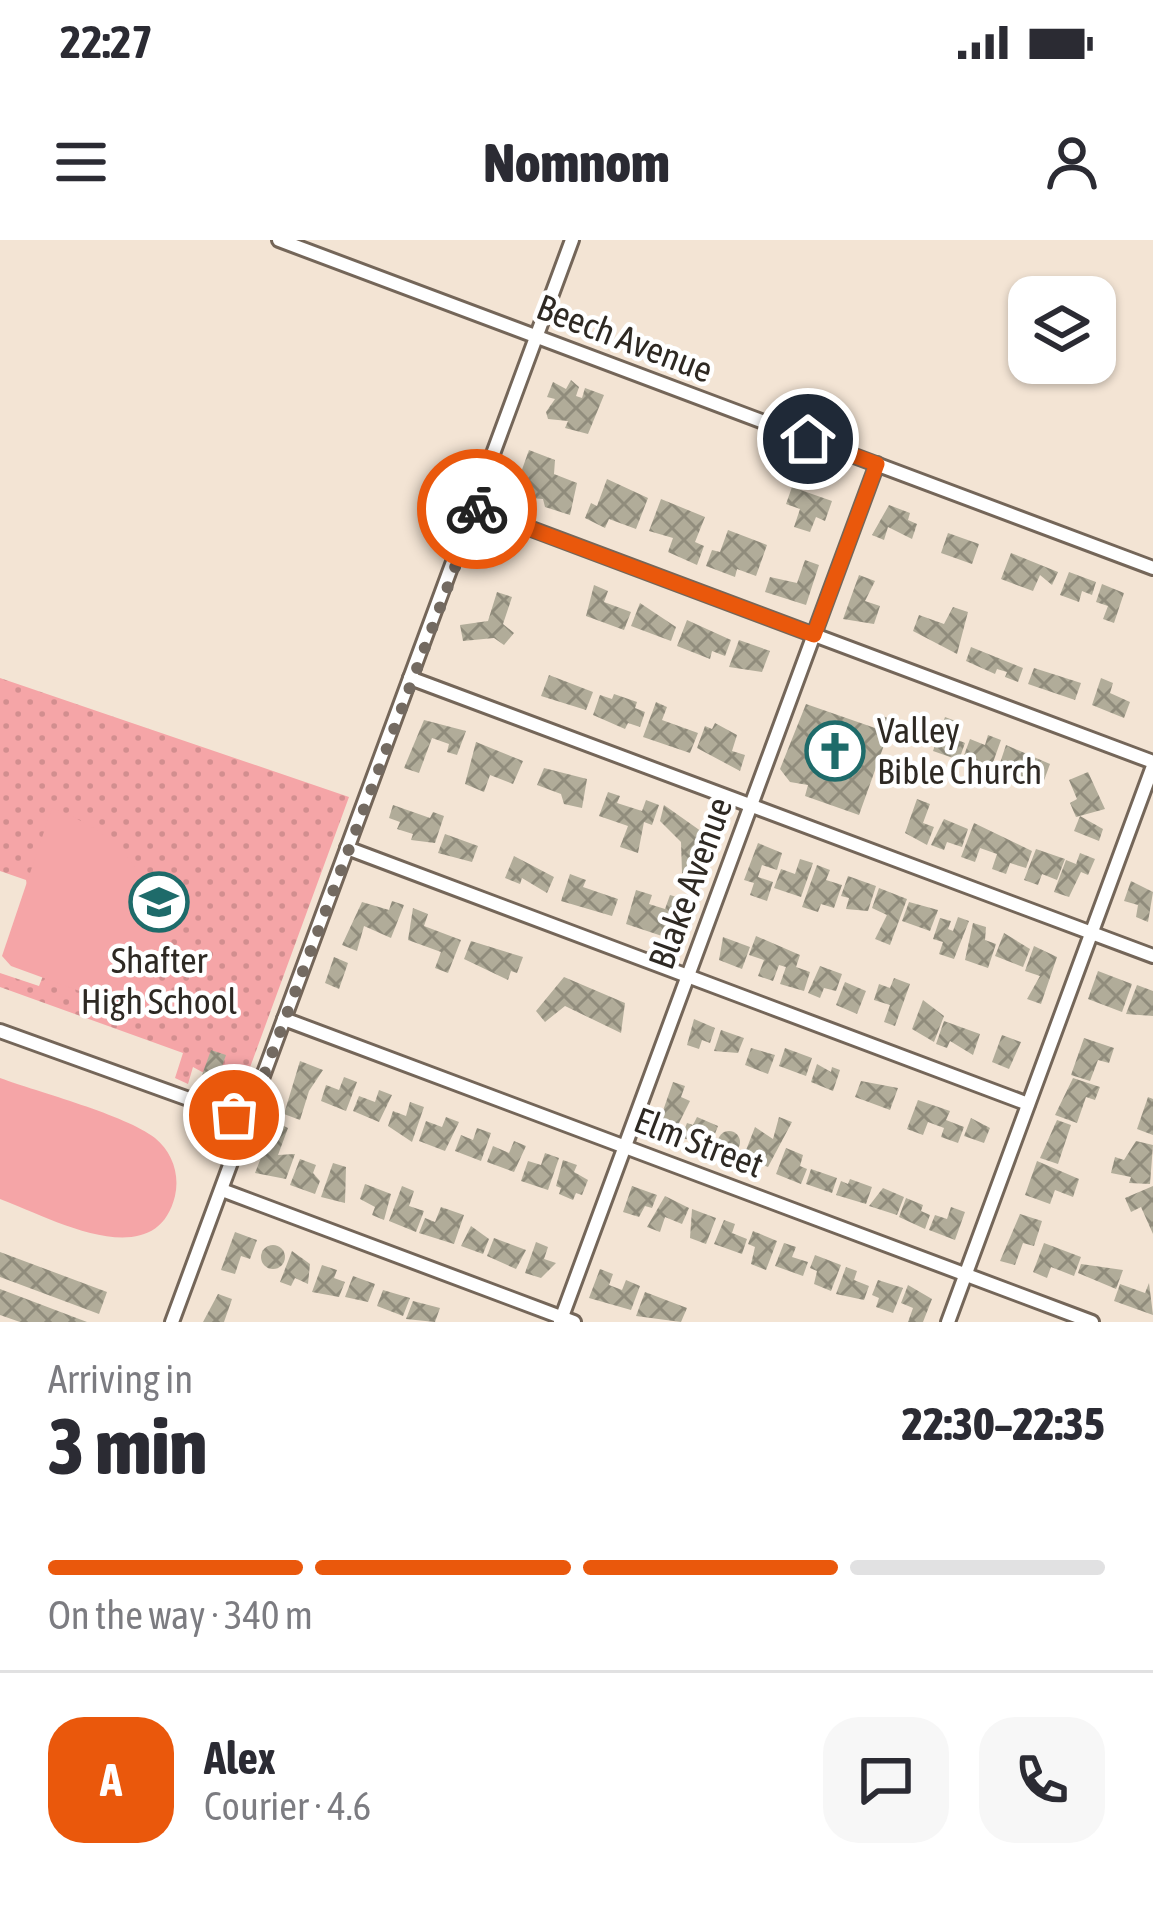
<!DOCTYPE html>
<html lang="en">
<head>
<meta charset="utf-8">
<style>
	body { margin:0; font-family:"Asap Condensed",sans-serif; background:#f7f7f7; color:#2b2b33; height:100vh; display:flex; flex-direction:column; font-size:45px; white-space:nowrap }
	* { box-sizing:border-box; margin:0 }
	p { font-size:39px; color:#7c7c81 }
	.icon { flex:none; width:66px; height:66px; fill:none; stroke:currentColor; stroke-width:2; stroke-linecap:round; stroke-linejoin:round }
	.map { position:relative; height:1082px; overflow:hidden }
	.sheet { display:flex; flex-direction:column; background:#fff; flex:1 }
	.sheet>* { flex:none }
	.controls { position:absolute; left:1008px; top:36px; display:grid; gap:24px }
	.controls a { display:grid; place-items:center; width:108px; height:108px; border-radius:24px; background:#fff; box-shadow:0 3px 9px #0004; font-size:60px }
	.pin { position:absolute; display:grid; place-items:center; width:102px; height:102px; color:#fff; margin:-51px; border:6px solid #fff; border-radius:50%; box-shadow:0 3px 12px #0007 }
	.courier { position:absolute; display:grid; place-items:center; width:120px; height:120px; margin:-60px; border:9px solid #ea580c; border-radius:50%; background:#fff; color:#222; box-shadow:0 3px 15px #0007 }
	.overview em { font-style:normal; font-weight:800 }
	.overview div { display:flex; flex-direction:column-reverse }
	.overview { display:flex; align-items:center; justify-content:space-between; height:204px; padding:0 48px }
	h1 { font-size:78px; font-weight:800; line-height:90px }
	.bar { display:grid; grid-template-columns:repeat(4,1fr); gap:18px 12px; align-content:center; height:144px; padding:0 48px }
	.bar i { height:15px; border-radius:9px; background:#e1e1e2 }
	.bar .on { background:#ea580c }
	.bar p { grid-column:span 4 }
	.line { display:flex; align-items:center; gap:30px; padding:0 48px; border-top:3px solid #e1e1e2 }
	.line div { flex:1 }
	.round { display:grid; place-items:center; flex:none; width:126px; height:126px; border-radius:36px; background:#f7f7f7 }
	.status { display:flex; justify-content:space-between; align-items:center; height:84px; padding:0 60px; background:#fff; direction:ltr }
	.status svg { height:33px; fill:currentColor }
	header { display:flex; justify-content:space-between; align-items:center; height:156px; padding:0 48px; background:#fff; font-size:54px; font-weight:800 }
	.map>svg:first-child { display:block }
</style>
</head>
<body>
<div class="status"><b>22:27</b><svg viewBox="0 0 49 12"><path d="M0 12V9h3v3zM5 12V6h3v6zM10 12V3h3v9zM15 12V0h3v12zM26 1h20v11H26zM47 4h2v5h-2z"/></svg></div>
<header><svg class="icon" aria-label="menu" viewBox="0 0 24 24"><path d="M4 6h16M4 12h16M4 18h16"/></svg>Nomnom<svg class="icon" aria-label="person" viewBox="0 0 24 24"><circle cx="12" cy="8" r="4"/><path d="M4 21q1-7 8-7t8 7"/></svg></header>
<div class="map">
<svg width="1153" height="1082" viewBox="0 0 1153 1082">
	<defs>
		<pattern id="grass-dots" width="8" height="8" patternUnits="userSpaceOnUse" patternTransform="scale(3)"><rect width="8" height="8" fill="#f5a5a7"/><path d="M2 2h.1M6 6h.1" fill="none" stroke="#d28e8f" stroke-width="1.8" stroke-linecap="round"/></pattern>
		<pattern id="building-cross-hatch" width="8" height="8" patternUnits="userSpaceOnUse" patternTransform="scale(3)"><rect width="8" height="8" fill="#b1ac99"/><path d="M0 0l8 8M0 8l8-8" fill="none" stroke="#908c7c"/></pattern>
	</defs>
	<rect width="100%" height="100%" fill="#f3e4d4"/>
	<polygon fill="url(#grass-dots)" points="0,438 349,557 241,852 215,843 225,817 204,833 193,827 188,844 175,838 183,813 0,747 0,733 39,746 43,736 26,640 0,631"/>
	<g fill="#f5a5a7">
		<path d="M 52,568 C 148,603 180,682 148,776 L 11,726 L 2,716 Z"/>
		<path d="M 0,838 C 38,852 126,875 155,898 C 172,912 180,934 175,956 C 155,1038 47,976 0,959 Z"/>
	</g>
	<g fill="url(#building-cross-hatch)">
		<polygon points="571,140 579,147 576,156 582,158 585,148 604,155 588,194 565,188 568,181 548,179 546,172 555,159 547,157 553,142 566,149"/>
		<polygon points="529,210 555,220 554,234 577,243 570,275 545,267 543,259 517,257 511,242 519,238"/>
		<polygon points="607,239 648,258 636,289 609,279 605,288 585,278 591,263 597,266"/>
		<polygon points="792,247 832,261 825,281 816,277 810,292 794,287 800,269 786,264"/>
		<polygon points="661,259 705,277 695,302 704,306 697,325 668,312 673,298 649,291"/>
		<polygon points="889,265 910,273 908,280 917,284 912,299 888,287 884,300 872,295"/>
		<polygon points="728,290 767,305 756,336 737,329 735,337 706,326 712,310 720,312"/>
		<polygon points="948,293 979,304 972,324 941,313"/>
		<polygon points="1011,313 1058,332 1052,345 1040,335 1033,351 1001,339"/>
		<polygon points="805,320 819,325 806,365 765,352 770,337 797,343"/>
		<polygon points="1069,332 1096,342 1092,355 1082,351 1079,362 1060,355"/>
		<polygon points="859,335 875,341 865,361 880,366 874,384 843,379"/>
		<polygon points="1102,344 1124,353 1114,383 1103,379 1108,366 1096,362"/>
		<polygon points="594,345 608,351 604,362 631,372 624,390 586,376"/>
		<polygon points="497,352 512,357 503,384 514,393 504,405 494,398 463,401 460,385 488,381"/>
		<polygon points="640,363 676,387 671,401 631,386"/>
		<polygon points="953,367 968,372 957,414 913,391 919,375 944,384"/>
		<polygon points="687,380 731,400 725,416 712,411 710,419 677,406"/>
		<polygon points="739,400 770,411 762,432 729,427"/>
		<polygon points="971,407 1023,428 1018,442 1005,437 1007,432 997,429 995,434 966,421"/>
		<polygon points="1034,428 1081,443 1075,460 1028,444"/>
		<polygon points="549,435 593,452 586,470 541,456"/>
		<polygon points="1101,438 1113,443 1110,453 1130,462 1124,478 1092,465"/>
		<polygon points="614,454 637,462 635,468 645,472 640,487 628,483 625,489 593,475 600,455 612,459"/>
		<polygon points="656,462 667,467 662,480 698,493 690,513 643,497"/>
		<polygon points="806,464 875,488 880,475 893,480 859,575 805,556 808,545 790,542 780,529"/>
		<polygon points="945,477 958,482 953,498 965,503 959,520 933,511"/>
		<polygon points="424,480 466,491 457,515 447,512 449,504 432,498 419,533 404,528"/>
		<polygon points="715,483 737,495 732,511 745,515 740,531 697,508 705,486 712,489"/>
		<polygon points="988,495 1001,500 991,528 963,518 970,499 985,505"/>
		<polygon points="476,502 523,521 513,544 490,535 484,552 465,544"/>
		<polygon points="1006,505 1050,524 1043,543 998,529"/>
		<polygon points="544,528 587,539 582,568 564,564 561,554 537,545"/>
		<polygon points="1088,532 1105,569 1076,577 1070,563 1077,559 1069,540"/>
		<polygon points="608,552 620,556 617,563 642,571 646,560 659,565 652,585 644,582 638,613 620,607 628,586 599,576"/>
		<polygon points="917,559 930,564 923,583 934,587 927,605 905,593"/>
		<polygon points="393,565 430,578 433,572 444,576 435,603 411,600 413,594 397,589 400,582 389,578"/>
		<polygon points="664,565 705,594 702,632 682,633 681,602 660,581"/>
		<polygon points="1080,576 1103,589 1099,601 1074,591"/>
		<polygon points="944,579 968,589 962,607 947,602 944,610 931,605"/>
		<polygon points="974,583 1032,611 1026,628 1010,623 1006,634 992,629 997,614 980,608 975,622 961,617"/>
		<polygon points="445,594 478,606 472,622 438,613"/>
		<polygon points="758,603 782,613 777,630 762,625 758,637 773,642 767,661 750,655 754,643 744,640"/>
		<polygon points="1036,609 1065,619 1057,640 1042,634 1038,645 1024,640"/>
		<polygon points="1080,613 1095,619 1088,635 1081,632 1069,657 1054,652 1066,620 1076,624"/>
		<polygon points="514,616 554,637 547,653 522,638 520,644 505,638"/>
		<polygon points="800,619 813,623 801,657 774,648 781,629 795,634"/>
		<polygon points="817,625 830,630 826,640 842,645 834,668 821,664 818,672 802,667"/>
		<polygon points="570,634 586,640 583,647 618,659 612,676 561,661"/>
		<polygon points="848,636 876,646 868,671 846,669 849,658 841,656"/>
		<polygon points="1131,641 1153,652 1148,682 1136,677 1138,665 1124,661"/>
		<polygon points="879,648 907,659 890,705 875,699 887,675 872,668"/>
		<polygon points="636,650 652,655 649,664 665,669 670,655 686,660 682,673 674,671 665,697 626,684"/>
		<polygon points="392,661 404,665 391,698 364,686 357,711 342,705 362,662 389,670"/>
		<polygon points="909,662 938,670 930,691 902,681"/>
		<polygon points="413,668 428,674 424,686 461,700 448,733 435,728 441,712 408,700"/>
		<polygon points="958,677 969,681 954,719 939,714 943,702 933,699 940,678 951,681 948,689 953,691"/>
		<polygon points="973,683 986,687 985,700 996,704 988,728 965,720"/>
		<polygon points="1004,693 1030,709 1023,727 995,716"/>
		<polygon points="756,696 800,715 796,727 810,732 804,751 780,744 786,727 779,725 773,741 758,736 764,720 749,715"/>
		<polygon points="723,697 750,707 742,729 719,720"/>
		<polygon points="471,701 523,717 517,733 511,731 508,740 464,719"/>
		<polygon points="1034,706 1057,717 1041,764 1027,759 1040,736 1025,731"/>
		<polygon points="334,717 348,723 339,749 325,743"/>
		<polygon points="820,726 842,734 836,751 824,748 820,758 808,753"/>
		<polygon points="1098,731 1132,744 1122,772 1088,759"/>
		<polygon points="564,737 625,763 621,793 565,766 545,782 536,771"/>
		<polygon points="894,738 910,744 895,786 884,782 890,765 874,760 879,744 890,748"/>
		<polygon points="845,742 866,751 857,774 836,765"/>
		<polygon points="1137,745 1153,751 1153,776 1126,774"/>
		<polygon points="923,760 944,776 934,802 912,789"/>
		<polygon points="694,779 715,788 710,803 702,800 699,809 687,805"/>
		<polygon points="944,781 980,794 973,815 950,801 947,808 936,804"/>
		<polygon points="721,790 744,798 738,813 714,811"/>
		<polygon points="1002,795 1021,802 1009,829 992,822"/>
		<polygon points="1084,798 1114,808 1109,823 1098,820 1090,841 1071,835"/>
		<polygon points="751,808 775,815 768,834 745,825"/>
		<polygon points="785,808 812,818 806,836 779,826"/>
		<polygon points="211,810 226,815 217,841 202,835"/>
		<polygon points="300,821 323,830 309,851 300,880 284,874"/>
		<polygon points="817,824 831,832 832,827 840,830 833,851 811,842"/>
		<polygon points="344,837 357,842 346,871 321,861 326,845 339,850"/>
		<polygon points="1073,838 1100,847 1095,860 1086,857 1077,883 1055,875"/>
		<polygon points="861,841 898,848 890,870 855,857"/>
		<polygon points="673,842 685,846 681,857 690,861 672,897 657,888"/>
		<polygon points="379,850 392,855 379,882 353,871 359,856 375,862"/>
		<polygon points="1148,857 1153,859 1153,895 1137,889"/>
		<polygon points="918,860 950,871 946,880 964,887 958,903 941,897 944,888 928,882 923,895 907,889"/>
		<polygon points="410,862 424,867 412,902 388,886 393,871 406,876"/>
		<polygon points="446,877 459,882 445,911 419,901 426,881 442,887"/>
		<polygon points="697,877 718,886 711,904 681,898 687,883 693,885"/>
		<polygon points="779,877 792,882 768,927 743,918 755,887 773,899"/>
		<polygon points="971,878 990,888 984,903 964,896"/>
		<polygon points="1057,880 1071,885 1058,924 1040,918"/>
		<polygon points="275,882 288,888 278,915 295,914 286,939 255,933"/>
		<polygon points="477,888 491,893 481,921 455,911 461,895 473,900"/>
		<circle cx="729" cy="902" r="11"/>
		<polygon points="514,901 526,906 514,932 487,922 493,906 509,913"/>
		<polygon points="1136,901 1153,905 1150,944 1129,943 1131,937 1111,933 1115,917 1124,920"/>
		<polygon points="786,908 803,915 800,926 807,929 801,944 776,934"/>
		<polygon points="545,913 559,918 548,950 521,941 528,921 541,925"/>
		<polygon points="300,919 316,925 313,933 320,941 315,954 290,945"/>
		<polygon points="563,920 577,925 574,932 588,940 582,955 576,953 573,960 559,954 561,948 556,946"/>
		<polygon points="1037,921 1079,939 1073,957 1055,950 1050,964 1025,955"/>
		<polygon points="333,923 346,927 345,963 321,957"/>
		<polygon points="811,929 837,938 832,953 806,944"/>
		<polygon points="850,939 872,947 866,964 836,955 841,941 848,944"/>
		<polygon points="365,944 391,954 384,980 372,975 375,967 360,959"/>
		<polygon points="402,946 414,951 409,966 424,971 416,992 389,981"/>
		<polygon points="632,946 657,955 652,968 645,966 639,977 623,972"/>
		<polygon points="1153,946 1153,994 1141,967 1131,972 1125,958"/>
		<polygon points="883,948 904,957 897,975 869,966"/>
		<polygon points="665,956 689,968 682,984 665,977 660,992 647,987"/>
		<polygon points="906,958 923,965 921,971 930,975 925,989 899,977"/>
		<polygon points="441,967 464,975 454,1004 419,993 425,978 435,982"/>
		<polygon points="951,967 965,972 955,1000 929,990 935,975 947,979"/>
		<polygon points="692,969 716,978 706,1004 690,998"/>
		<polygon points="1020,974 1042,981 1034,1006 1023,1003 1015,1025 1000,1021"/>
		<polygon points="724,980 735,984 732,993 747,999 742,1014 714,1004"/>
		<polygon points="471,986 489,999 483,1014 461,1006"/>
		<polygon points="753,991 777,1001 766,1030 751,1024 755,1007 748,1004"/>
		<polygon points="235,992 257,1000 250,1019 241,1016 235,1034 221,1030"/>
		<polygon points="494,998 526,1010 516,1029 487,1016"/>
		<polygon points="536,1002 548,1007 544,1019 556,1023 541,1038 525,1033"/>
		<polygon points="784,1003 796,1007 792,1017 808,1022 803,1036 775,1026"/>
		<polygon points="1044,1003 1081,1017 1074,1036 1051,1027 1047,1038 1033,1032"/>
		<circle cx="273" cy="1017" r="12"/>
		<polygon points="292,1011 310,1024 308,1044 295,1038 291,1046 280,1042"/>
		<polygon points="0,1012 107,1052 99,1074 0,1037"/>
		<polygon points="815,1015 841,1025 831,1051 814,1044 817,1031 810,1028"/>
		<polygon points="1081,1024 1123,1030 1116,1049 1078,1033"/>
		<polygon points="322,1025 337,1030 334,1038 345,1042 339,1057 312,1052"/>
		<polygon points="846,1027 857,1031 854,1040 869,1046 864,1060 836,1054"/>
		<polygon points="600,1029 613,1034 609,1045 622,1050 626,1040 640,1046 631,1070 589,1058"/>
		<polygon points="353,1036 375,1044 368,1062 345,1057"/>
		<polygon points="878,1040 903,1048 893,1073 876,1067 879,1058 872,1055"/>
		<polygon points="1149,1043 1153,1075 1114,1061 1120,1044 1145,1053"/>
		<polygon points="908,1045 932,1059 923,1082 908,1082 913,1068 901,1063"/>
		<polygon points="0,1049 87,1082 20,1082 0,1075"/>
		<polygon points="383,1050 410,1058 403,1076 377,1066"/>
		<polygon points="645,1052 687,1068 681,1082 636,1076"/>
		<polygon points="218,1054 232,1059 224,1082 203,1082"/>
		<polygon points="413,1061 440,1068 435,1082 406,1079"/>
	</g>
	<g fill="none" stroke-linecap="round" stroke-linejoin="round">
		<defs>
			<g id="minor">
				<polyline points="279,0 1153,328"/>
				<polyline points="473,267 1153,522"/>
				<polyline points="410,438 1153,716"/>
				<polyline points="347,608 1028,864"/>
				<polyline points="284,779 1092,1082"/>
				<polyline points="0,791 247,880"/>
				<polyline points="222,950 574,1082"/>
				<polyline points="172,1082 572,0"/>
				<polyline points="560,1082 877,224"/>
				<polyline points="948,1082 1153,526"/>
			</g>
		</defs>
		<use href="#minor" stroke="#746659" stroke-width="18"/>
		<use href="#minor" stroke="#fff" stroke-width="12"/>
	</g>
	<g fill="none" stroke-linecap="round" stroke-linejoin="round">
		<polyline stroke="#736a61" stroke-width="12" stroke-dasharray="0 21.6" points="234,875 247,880 477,269"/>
		<polyline stroke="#ea580c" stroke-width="15" points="477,269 814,395 877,224 808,199"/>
	</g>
	<defs>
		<symbol id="church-ring" viewBox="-11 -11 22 22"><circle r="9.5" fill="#fff" stroke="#1e6b6a" stroke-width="1.5"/><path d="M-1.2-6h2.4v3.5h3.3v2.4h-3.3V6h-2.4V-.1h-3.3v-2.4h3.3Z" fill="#1e6b6a"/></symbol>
		<symbol id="school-ring" viewBox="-11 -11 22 22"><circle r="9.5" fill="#fff" stroke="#1e6b6a" stroke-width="1.5"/><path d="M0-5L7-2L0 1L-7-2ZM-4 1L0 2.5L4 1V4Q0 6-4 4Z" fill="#1e6b6a"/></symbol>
	</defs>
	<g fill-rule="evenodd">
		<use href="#church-ring" x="802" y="478" width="66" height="66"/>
		<use href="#school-ring" x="126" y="629" width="66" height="66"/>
	</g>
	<g text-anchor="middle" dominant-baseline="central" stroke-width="9" stroke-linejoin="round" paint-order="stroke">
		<g font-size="36" fill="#2e2923" stroke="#fff">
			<text transform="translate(625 98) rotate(21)">Beech Avenue</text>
			<text transform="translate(690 643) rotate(-70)">Blake Avenue</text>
			<text transform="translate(699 902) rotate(21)">Elm Street</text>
		</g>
		<g font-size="36" fill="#2e2923" stroke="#fff" text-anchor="start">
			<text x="877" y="490">Valley<tspan x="877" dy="41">Bible Church</tspan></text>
			<text x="159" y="720" text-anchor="middle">Shafter<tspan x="159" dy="41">High School</tspan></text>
		</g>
	</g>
</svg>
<div class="controls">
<a><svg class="icon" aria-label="layers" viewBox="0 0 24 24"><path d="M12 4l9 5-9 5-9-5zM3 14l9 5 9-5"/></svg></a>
</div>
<div class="pin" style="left:234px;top:875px;background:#ea580c"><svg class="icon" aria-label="bag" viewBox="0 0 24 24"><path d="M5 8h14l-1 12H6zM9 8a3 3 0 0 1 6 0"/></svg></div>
<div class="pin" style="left:808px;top:199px;background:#1f2937"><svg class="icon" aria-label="home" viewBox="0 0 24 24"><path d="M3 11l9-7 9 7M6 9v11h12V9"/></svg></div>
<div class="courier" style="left:477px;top:269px"><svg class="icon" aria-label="bike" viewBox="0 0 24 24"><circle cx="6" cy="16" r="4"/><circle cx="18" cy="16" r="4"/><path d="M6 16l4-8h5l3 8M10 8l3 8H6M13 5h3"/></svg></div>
</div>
<section class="sheet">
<div class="overview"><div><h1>3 min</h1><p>Arriving in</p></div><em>22:30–22:35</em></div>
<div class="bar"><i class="on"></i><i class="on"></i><i class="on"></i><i></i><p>On the way · 340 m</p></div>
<div class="line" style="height:216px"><b class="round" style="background:#ea580c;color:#fff">A</b><div><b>Alex</b><p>Courier · 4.6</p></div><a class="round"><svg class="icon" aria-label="chat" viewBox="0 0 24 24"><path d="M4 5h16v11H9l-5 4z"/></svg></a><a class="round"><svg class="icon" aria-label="phone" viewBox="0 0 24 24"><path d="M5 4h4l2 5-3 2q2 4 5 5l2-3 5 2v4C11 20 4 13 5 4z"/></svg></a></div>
</section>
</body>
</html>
